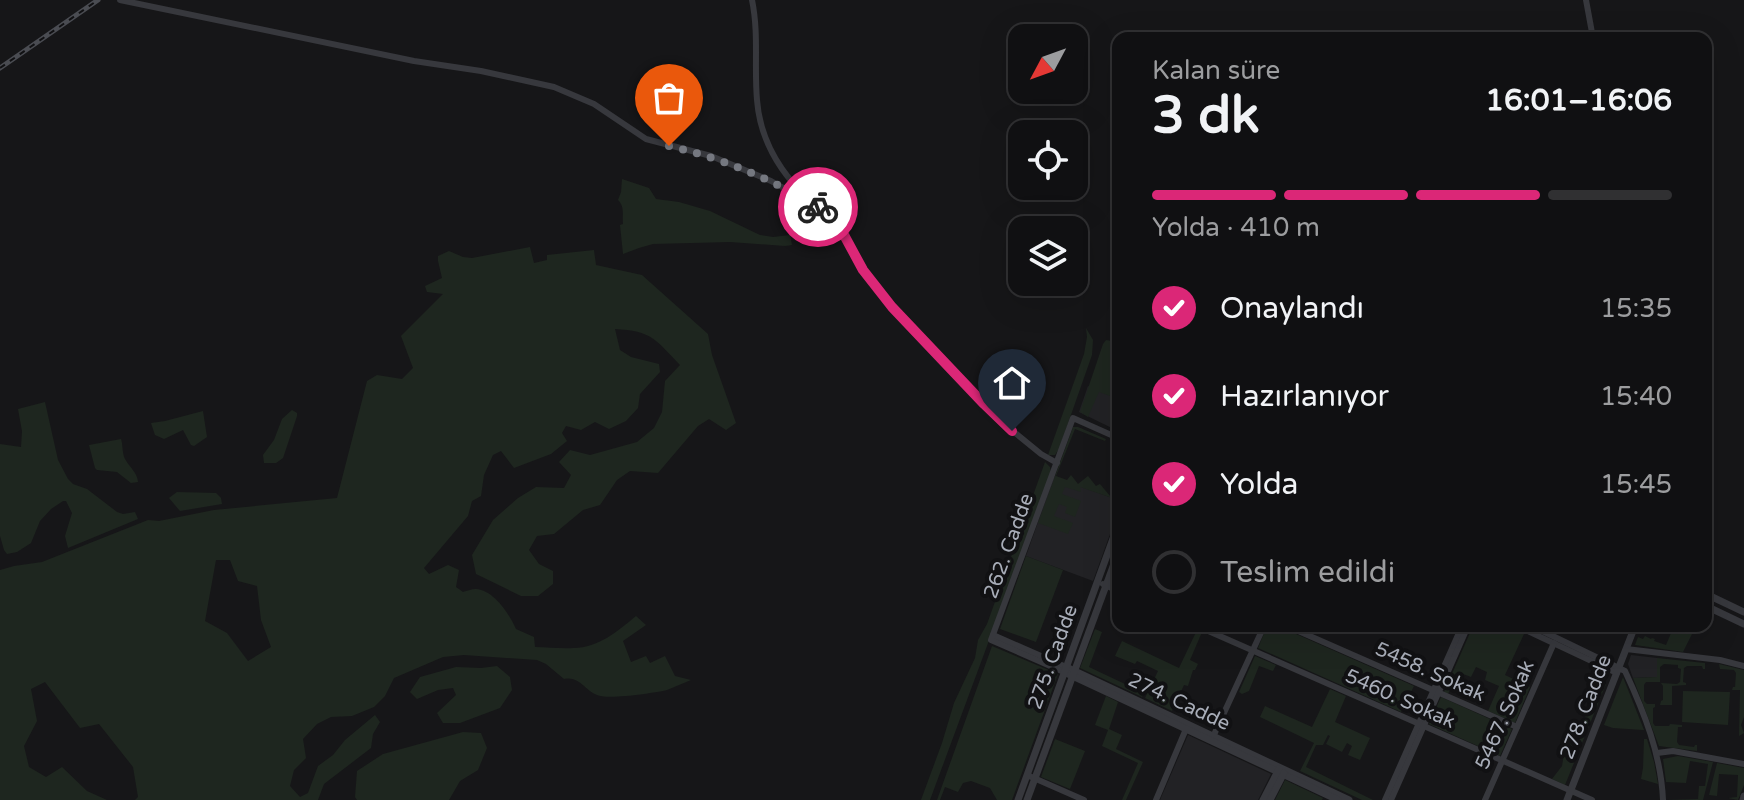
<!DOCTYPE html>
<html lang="tr">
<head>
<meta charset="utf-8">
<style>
	body { margin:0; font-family:"Varela Round",sans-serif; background:#19191b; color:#f1f3f6; height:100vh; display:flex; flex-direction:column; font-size:30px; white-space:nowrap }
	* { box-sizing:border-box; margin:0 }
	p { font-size:26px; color:#9c9d9f }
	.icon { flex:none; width:44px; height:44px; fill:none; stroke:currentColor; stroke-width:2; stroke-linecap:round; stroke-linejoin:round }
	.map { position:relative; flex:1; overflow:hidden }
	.side { position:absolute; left:1112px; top:32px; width:600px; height:600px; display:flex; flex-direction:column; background:#101012; border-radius:16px; box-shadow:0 8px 32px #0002,0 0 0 2px #303032 }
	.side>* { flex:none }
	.needle { width:52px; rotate:229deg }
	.tools { position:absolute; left:1008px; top:24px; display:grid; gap:16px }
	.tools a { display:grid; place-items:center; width:80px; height:80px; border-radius:16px; background:#101012; box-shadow:0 8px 32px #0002,0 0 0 2px #303032; font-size:40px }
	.pin { position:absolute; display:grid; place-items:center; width:68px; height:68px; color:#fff; margin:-82px -34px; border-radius:50% 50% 50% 0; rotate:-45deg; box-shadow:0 0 8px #0007 }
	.pin .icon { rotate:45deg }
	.courier { position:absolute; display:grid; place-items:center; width:80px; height:80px; margin:-40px; border:6px solid #db2777; border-radius:50%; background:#fff; color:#222; box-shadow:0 2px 10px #0007 }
	.headline em { font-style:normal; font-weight:700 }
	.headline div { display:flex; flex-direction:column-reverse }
	.headline { display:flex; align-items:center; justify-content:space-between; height:136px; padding:0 40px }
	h1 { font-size:52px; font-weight:700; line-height:60px }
	.bar { display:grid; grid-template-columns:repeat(4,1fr); gap:12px 8px; align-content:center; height:96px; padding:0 40px }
	.bar i { height:10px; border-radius:6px; background:#303032 }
	.bar .current { background:#db2777 }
	.bar p { grid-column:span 4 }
	ol { padding:0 40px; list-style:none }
	li { display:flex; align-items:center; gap:24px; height:88px }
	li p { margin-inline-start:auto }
	li .icon { padding:8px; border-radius:50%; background:#db2777; color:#fff; stroke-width:4 }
	li:last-child { color:#9c9d9f }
	li i { width:44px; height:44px; border:4px solid #303032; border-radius:50% }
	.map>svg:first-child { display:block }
</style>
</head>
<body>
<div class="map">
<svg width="1744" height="800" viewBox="0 0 1744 800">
	<rect width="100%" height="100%" fill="#161618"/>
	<g fill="#222225">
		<polygon points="1088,386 1118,399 1118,431 1079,412"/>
		<polygon points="1054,477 1118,500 1118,512 1093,581 1026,556"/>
		<polygon points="1631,655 1657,658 1657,677 1633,678 1628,664"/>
		<polygon points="1188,735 1271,774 1258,800 1160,800"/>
	</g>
	<g fill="#1e261f" fill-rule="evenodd">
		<path d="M 622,179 L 649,188 L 656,199 L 679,202 L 710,211 L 760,235 L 773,237 L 790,235 L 792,245 L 785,246 L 730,242 L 653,244 L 639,248 L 623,254 L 620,225 L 623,224 C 622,214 625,207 618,200 L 621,192 Z"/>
		<path d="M 530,247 L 534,263 L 547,260 L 547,255 L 594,250 L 596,265 L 642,275 L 708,334 L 712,355 L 736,423 L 726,430 L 709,419 L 698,426 L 658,473 L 630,471 L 617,480 L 600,505 L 583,510 L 554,534 L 537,536 L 529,550 L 539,564 L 553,571 L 553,584 L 538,596 L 521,596 L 476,574 L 472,555 L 493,520 L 518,498 L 536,487 L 564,488 L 571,475 L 559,462 L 570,450 L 590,455 L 637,442 L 654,428 L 662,412 L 665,381 L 680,365 C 655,339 652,331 615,329 L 620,350 L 631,357 L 659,364 L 660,372 L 640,394 L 638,408 L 626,421 L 609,429 L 595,422 L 581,430 L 566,426 L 562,433 L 567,441 L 551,454 L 514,468 L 501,451 L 493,455 L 484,475 L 481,496 L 472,501 L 468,516 L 424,568 L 429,574 L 448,565 L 459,570 L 456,587 L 463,592 C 467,591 471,589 476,589 C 494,590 510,615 516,629 L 534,637 L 535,647 C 548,647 561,649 574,648 C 598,648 618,631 636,616 L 646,625 L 623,641 L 631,662 L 646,656 L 650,663 L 665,656 L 675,676 L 691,680 C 683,683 675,687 667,690 C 655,693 607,700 597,695 C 584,690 580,676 564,679 L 546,664 L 537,660 L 464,655 L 443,657 L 394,678 L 385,696 L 374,707 L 352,716 L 331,717 L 317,724 L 303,739 L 306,758 L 294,770 L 290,786 L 300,797 L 308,793 L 318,766 L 333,755 L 345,740 L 375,715 L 380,722 L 373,734 L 371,748 L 324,784 L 318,800 L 135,800 L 138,797 L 133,767 L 99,724 L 80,728 L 45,682 L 31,689 L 37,721 L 24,746 L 29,767 L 46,777 L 62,767 L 87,791 L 107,800 L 0,800 L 0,570 L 14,566 L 42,562 L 148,520 L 159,521 L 214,510 L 337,498 L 367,381 L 377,375 L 402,379 L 413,368 L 401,336 L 443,294 L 427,292 L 425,286 L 442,278 L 438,261 L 438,256 L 449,251 L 463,257 L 472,258 ZM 216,560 L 230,560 L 238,581 L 257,586 L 261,620 L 271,647 L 248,661 L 227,633 L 205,621 Z"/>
		<polygon points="1086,328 1093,340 1092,355 1059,449 1055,455 1048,455 1084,354 1087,337"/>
		<polygon points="1106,340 1118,342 1118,377 1110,396 1099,392 1088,417 1080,412 1103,344"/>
		<polygon points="45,402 58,460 68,479 73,484 87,489 117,512 123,514 135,512 138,519 68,548 65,536 72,513 66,501 63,501 51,509 40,521 31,543 17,552 7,554 4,550 0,536 0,444 21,447 22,431 18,409"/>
		<polygon points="292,410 297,413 297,416 283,458 276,463 264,463 263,455 274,440 282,419"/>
		<polygon points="203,411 207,437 194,446 191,445 183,430 164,439 155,435 151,423 165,421"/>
		<polygon points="1073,427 1078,427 1106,439 1105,441 1075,429 1056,476 1067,480 1071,475 1078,484 1088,476 1096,486 1100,484 1110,496 1118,499 1118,500 1080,487 1081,492 1065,487 1062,494 1081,501 1075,517 1065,513 1067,507 1059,504 1054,516 1073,523 1068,534 1038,523"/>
		<path d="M 121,439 C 123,445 122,453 125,459 C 130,468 137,472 138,482 L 131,483 L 117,472 L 97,470 L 95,468 L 89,445 Z"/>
		<polygon points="1045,462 1050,467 1051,473 930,800 921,800 942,743 954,703 975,658 978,640 987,624"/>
		<polygon points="177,492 216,493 221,498 222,504 180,511 169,498"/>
		<polygon points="1026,556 1063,570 1036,642 1000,629"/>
		<polygon points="1267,626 1278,626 1414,686 1401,712 1258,648"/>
		<polygon points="1473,626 1507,626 1524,634 1505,675 1530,687 1515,723 1488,711 1499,686 1485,680 1487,672 1476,667 1471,677 1458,672 1448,694 1444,692"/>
		<polygon points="1674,626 1692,634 1683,652 1635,645 1638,637 1643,639 1645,636 1651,639 1652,638 1655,639 1654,641 1666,645"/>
		<polygon points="1095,629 1102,632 1089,667 1144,693 1142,697 1080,668"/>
		<polygon points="1197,630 1202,632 1190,660 1198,664 1195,670 1193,670 1188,686 1184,685 1172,711 1145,698 1158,671 1137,661 1135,664 1115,656 1122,641 1179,668"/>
		<polygon points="992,646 1058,674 1012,800 997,800 990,788 971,781 963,783 958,792 945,787 940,800 937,800"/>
		<polygon points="1255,656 1276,665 1273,671 1259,666 1249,691 1242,694 1239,692"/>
		<polygon points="1657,658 1705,663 1705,669 1703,669 1702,666 1687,666 1684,668 1683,682 1686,683 1686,685 1672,686 1672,705 1660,705 1661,701 1663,700 1663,686 1661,683 1677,684 1680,682 1681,669 1678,668 1678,665 1664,664 1660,667 1660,682 1646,682 1644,685 1644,701 1647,704 1655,704 1655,707 1653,708 1653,723 1655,726 1669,726 1670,724 1682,725 1682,727 1678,727 1677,742 1679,745 1694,747 1695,745 1697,745 1697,751 1659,746 1633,678 1657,677"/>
		<polygon points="1719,664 1744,670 1744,717 1741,725 1744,733 1739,736 1740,690 1732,690 1733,687 1735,687 1736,673 1734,670 1720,669"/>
		<polygon points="497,666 510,677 512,690 500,708 460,723 443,723 437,713 456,695 453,688 438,690 417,699 410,692 420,677 456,667 481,668"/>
		<polygon points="1623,677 1644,730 1643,730 1613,728 1604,725"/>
		<polygon points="1602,683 1606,684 1565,785 1552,779 1562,766 1566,742 1583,725 1588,706"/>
		<polygon points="1330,689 1346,696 1335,722 1370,738 1360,760 1348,755 1352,746 1347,743 1342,752 1326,744 1330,736 1328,735 1323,745 1316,745 1306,767 1373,800 1362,800 1300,771 1314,743 1260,717 1265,706 1312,727"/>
		<polygon points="1683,691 1730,692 1728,725 1682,722"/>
		<polygon points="1106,696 1118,702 1109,729 1122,735 1116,749 1143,762 1126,800 1122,800 1138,763 1102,746 1108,730 1095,725"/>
		<polygon points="1441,697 1512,729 1500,756 1429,724"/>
		<polygon points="463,732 481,733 487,748 478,770 460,781 449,800 357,800 355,797 357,771 383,754"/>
		<polygon points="1055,739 1085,751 1070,789 1041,777"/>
		<polygon points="1644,739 1647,739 1654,762 1658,784 1641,779 1643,768"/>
		<polygon points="1678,756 1713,762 1703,800 1667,800 1698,799 1699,786 1705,786 1708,764 1690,761 1686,783 1666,782 1663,759"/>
		<polygon points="1717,763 1744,768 1744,785 1738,800 1728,798 1737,797 1738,775 1719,774 1717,796 1709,795"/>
		<polygon points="1285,780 1323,798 1322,800 1275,800"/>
	</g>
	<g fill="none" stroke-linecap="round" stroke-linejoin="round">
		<g stroke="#37383d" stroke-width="6">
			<polyline points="120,0 414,61 481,71 554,87 594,104 646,139 711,156 771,181 816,206 833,218 867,276 901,317 1003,423 1041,454 1057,463"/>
			<path d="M 752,0 C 759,34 754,66 757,100 C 760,139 779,171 807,198"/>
			<polyline points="1586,0 1593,38"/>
			<polyline points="1103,584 1118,591"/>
			<polyline points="1197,626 1592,800"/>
			<polyline points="1287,626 1517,727"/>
			<polyline points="1517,626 1617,673"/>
			<path d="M 1532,626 L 1625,671 C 1644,712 1661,754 1663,800"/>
			<polyline points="993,635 1066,667"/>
			<polyline points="1626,649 1720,660 1744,666"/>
			<polyline points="1064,672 991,640 1073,418 1118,438"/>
			<polyline points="1212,739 1264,626"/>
			<polyline points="1657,753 1673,751 1744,764"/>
			<polyline points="1027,775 1084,800"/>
			<polyline points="1156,800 1186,729"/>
			<polyline points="1385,800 1462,626"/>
			<polyline points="1391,800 1468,626"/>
			<polyline points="1485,800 1554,643"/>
		</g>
		<g stroke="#37383d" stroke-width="7">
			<polyline points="1706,594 1744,612"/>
			<polyline points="1706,606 1744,624"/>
			<polyline points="1066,667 1349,800"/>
			<polyline points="1064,672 1338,800"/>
			<polyline points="1018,800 1118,525"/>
			<polyline points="1027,800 1118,553"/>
			<polyline points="1263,800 1279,769"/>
			<polyline points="1270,800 1284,773"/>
			<polyline points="1567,800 1635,626"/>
			<polyline points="1743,800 1744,796"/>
		</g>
		<defs>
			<polyline id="rail" points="0,68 98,0"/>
		</defs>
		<use href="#rail" stroke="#4a4c52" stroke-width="5"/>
		<use href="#rail" stroke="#111113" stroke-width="2" stroke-dasharray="6" stroke-linecap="butt"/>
	</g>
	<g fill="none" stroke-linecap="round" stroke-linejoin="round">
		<path stroke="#757880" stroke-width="8" stroke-dasharray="0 14.4" d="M 669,146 C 724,159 769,178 818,207"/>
		<polyline stroke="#db2777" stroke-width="10" points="818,207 837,222 863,270 892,307 984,404 1012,431"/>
	</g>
	<g text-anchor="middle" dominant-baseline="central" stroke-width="8" stroke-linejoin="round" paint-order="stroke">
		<g font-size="20" fill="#a8adb8" stroke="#111113">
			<text transform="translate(1009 546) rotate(-70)">262. Cadde</text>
			<text transform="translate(1053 657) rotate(-70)">275. Cadde</text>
			<text transform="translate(1430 672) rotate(24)">5458. Sokak</text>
			<text transform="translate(1400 699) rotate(24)">5460. Sokak</text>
			<text transform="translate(1179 702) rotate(25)">274. Cadde</text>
			<text transform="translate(1586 707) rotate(-69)">278. Cadde</text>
			<text transform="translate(1505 715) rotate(-66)">5467. Sokak</text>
		</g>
	</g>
</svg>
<div class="tools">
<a><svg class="needle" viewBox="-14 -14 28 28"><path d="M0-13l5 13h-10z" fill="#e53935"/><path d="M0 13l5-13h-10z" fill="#9c9d9f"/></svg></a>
<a><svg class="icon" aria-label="locate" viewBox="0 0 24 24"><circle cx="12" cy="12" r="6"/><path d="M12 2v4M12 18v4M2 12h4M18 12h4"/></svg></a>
<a><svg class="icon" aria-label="layers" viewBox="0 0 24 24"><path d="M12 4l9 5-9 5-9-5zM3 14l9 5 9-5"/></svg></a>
</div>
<div class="pin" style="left:669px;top:146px;background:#ea580c"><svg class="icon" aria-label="bag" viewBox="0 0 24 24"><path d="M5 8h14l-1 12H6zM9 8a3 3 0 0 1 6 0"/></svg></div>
<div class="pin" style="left:1012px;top:431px;background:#1f2937"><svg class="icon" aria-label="home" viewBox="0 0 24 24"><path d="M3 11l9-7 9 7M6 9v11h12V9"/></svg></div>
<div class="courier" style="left:818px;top:207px"><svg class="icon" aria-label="bike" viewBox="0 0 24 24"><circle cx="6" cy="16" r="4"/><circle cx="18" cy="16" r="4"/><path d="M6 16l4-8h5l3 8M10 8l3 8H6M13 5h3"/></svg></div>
<section class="side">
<div class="headline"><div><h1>3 dk</h1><p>Kalan süre</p></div><em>16:01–16:06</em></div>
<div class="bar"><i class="current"></i><i class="current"></i><i class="current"></i><i></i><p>Yolda · 410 m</p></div>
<ol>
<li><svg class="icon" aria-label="check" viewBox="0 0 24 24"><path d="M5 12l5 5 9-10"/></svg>Onaylandı<p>15:35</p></li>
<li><svg class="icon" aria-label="check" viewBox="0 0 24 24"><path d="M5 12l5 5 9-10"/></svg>Hazırlanıyor<p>15:40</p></li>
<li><svg class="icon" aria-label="check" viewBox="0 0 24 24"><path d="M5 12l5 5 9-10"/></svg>Yolda<p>15:45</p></li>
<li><i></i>Teslim edildi</li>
</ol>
</section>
</div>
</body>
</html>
